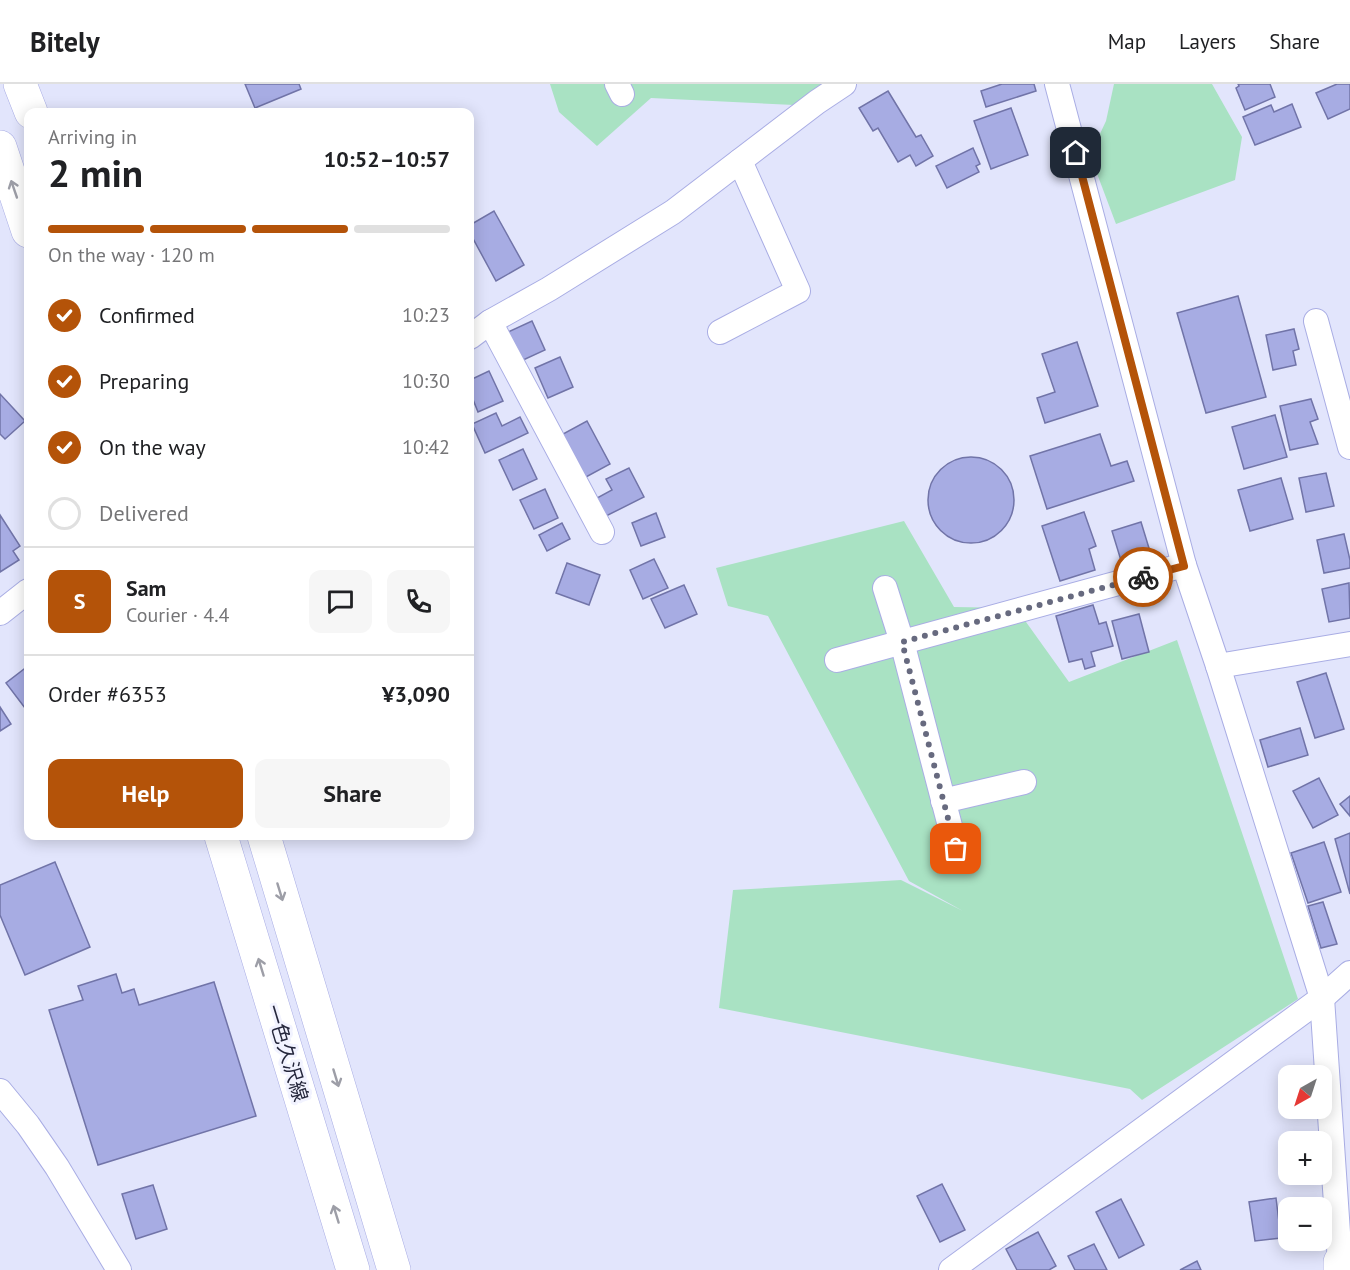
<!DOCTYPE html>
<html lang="en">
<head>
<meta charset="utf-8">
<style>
	body { margin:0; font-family:"PT Sans","Noto Sans JP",sans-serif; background:#f6f6f6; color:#202124; height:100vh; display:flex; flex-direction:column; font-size:22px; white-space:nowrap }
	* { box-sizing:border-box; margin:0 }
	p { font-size:20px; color:#757577 }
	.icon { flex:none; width:33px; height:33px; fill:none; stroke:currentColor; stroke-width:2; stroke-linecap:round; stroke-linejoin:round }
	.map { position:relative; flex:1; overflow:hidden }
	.details { position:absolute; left:24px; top:24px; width:450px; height:732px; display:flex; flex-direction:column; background:#fff; border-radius:12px; box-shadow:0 3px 15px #0003 }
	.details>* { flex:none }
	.needle { width:39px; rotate:219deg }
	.tools { position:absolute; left:1278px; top:981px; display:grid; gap:12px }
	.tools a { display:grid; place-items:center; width:54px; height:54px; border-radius:12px; background:#fff; box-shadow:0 3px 15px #0003; font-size:30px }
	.pin { position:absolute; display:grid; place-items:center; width:51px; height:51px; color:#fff; margin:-26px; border-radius:12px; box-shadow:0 3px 9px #0006 }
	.courier { position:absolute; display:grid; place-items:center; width:60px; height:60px; margin:-30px; border:4px solid #b45309; border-radius:50%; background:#fff; color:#222; box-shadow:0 2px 8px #0007 }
	.summary em { font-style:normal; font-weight:600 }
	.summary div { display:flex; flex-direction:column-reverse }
	.summary { display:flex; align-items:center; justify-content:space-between; height:102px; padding:0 24px }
	h1 { font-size:39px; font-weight:600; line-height:45px }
	.bar { display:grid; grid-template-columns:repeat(4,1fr); gap:9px 6px; align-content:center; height:72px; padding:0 24px }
	.bar i { height:8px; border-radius:4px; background:#e0e0e0 }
	.bar .selected { background:#b45309 }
	.bar p { grid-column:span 4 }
	.line { display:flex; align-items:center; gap:15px; padding:0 24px; border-top:2px solid #e0e0e0 }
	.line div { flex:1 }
	.round { display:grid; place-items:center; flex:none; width:63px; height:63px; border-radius:12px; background:#f6f6f6 }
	ol { padding:0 24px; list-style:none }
	li { display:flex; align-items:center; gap:18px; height:66px }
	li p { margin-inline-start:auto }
	li .icon { padding:6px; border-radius:50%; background:#b45309; color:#fff; stroke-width:4 }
	li:last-child { color:#757577 }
	li i { width:33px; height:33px; border:3px solid #e0e0e0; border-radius:50% }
	.primary-button { display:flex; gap:12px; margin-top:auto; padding:12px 24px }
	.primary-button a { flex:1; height:69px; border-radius:12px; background:#b45309; color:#fff; font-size:24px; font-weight:600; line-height:69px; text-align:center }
	.primary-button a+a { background:#f6f6f6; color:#202124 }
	header { display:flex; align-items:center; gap:36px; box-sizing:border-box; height:84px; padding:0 30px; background:#fff; border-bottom:2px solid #e0e0e0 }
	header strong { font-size:28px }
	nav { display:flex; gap:33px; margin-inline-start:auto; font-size:21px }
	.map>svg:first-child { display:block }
</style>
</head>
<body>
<header>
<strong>Bitely</strong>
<nav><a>Map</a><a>Layers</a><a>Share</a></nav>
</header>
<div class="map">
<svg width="1350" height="1186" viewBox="0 0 1350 1186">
	<rect width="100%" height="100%" fill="#e2e5fc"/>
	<g fill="#a9e2c3">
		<polygon points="550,0 822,0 794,21 651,14 597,62 559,28"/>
		<polygon points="1114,0 1212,0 1242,53 1235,96 1116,140 1090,71 1106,37"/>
		<polygon points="904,437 954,523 1016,524 1069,598 1177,556 1298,915 1142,1016 1130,1005 719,924 733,806 901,796 963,827 909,797 768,532 728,522 716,484"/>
	</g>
	<g fill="#a7ace3" stroke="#7174a8" stroke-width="1.5">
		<polygon points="245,0 299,0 301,5 255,24"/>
		<polygon points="1002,0 1034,0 1036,7 986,23 981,7"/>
		<polygon points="1238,0 1270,0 1275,13 1245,26 1236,4 1239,2"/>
		<polygon points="1337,0 1350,0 1350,25 1328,35 1316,9"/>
		<polygon points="888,7 916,53 921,51 933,72 916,82 910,71 898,78 878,44 873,47 859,24"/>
		<polygon points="1292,20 1301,43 1255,61 1243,33 1271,21 1274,28"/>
		<polygon points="1011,24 1028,71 991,85 974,37"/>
		<polygon points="973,64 980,80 976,82 979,88 947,104 936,82"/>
		<polygon points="494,127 524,181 496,197 470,149 470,141"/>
		<polygon points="1238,212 1266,313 1206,329 1177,229"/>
		<polygon points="532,237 545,266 521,277 508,248"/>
		<polygon points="1294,245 1299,265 1293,267 1296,281 1273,286 1266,251"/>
		<polygon points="1077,258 1098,322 1045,339 1037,314 1055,308 1042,270"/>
		<polygon points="560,273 573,303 548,314 535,284"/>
		<polygon points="489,287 503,317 478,328 470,308 470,296"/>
		<polygon points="0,310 25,337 5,355 0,350"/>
		<polygon points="1311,315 1318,335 1310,338 1318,360 1290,366 1280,322"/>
		<polygon points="496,329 502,342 520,333 528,349 485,369 472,340"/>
		<polygon points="1275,331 1287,373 1244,385 1232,343"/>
		<polygon points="587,337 610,380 586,393 563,350"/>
		<polygon points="1100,350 1111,382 1127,377 1134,397 1047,425 1030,372"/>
		<polygon points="523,365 537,395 513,406 499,376"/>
		<circle cx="971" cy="416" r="43"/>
		<polygon points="629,384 644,413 606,432 597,414 612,406 606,395"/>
		<polygon points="1326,389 1334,422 1306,428 1299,394"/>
		<polygon points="1281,394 1293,435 1250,447 1238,406"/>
		<polygon points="545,405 558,434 534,445 520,416"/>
		<polygon points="1084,428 1096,462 1089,465 1095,486 1060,497 1042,442"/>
		<polygon points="656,429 665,453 641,462 632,439"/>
		<polygon points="0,431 20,462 13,467 19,476 0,488"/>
		<polygon points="1141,438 1152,474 1123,483 1112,447"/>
		<polygon points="562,439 570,455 547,467 539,451"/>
		<polygon points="1344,450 1350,476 1350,484 1324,489 1317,456"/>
		<polygon points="654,475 668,504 643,515 630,486"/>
		<polygon points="567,479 600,491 589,521 556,509"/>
		<polygon points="1349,499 1350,534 1329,538 1322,505"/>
		<polygon points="684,501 697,530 665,544 651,515"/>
		<polygon points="1093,521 1099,540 1106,538 1113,562 1091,568 1095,582 1085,585 1082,575 1069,578 1056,532"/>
		<polygon points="1139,530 1149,568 1122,575 1112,537"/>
		<polygon points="28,582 28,628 6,599"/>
		<polygon points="1326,589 1344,645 1315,654 1297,598"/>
		<polygon points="0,623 11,640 0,647"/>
		<polygon points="1300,644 1308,671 1268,683 1260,656"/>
		<polygon points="1319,694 1338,731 1313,744 1293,707"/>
		<polygon points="1350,712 1350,732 1340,720"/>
		<polygon points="1350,749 1350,810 1335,755"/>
		<polygon points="1324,758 1341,808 1308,819 1291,769"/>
		<polygon points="55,778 90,863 25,891 0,831 0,801"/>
		<polygon points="1323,818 1337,860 1321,864 1308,822"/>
		<polygon points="116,890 122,909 134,905 139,921 214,898 256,1032 98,1081 49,926 83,916 78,902"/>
		<polygon points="942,1100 965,1146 940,1158 917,1112"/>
		<polygon points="153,1101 167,1145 136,1155 122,1110"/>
		<polygon points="1276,1114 1281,1154 1255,1157 1249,1118"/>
		<polygon points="1121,1115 1144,1161 1119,1174 1096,1128"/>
		<polygon points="1038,1148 1056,1182 1049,1186 1017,1186 1006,1165"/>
		<polygon points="1094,1160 1107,1186 1075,1186 1068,1172"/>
		<polygon points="1197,1177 1201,1186 1180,1186"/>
	</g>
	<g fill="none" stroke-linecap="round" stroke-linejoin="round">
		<defs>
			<g id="street">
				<polyline points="617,0 622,10"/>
				<polyline points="1057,0 1184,481 1218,582 1322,914 1340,1178"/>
				<polyline points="1316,237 1350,363"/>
				<polyline points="490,238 602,448"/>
				<polyline points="720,248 798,207 740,77"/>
				<polyline points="470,253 490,238 549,205 673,128 817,18 844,0"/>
				<polyline points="885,504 902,558 956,765"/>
				<polyline points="0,529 28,507"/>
				<polyline points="837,576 1184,481"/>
				<polyline points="1218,582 1350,560"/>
				<polyline points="943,717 1024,698"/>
				<polyline points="0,1007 28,1041 57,1083 119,1186"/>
				<polyline points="951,1186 1322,914 1350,889"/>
			</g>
			<polyline id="secondary" points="1340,1186 1340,1178"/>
			<g id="primary">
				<polyline points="20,0 31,28"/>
				<polyline points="0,63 28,147"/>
				<polyline points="221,752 353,1186"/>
				<polyline points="264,752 394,1186"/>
			</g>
		</defs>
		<use href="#street" stroke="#a9ade4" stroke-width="26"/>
		<use href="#secondary" stroke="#a9ade4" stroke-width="34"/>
		<use href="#primary" stroke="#a9ade4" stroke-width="34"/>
		<use href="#street" stroke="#fff" stroke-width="24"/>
		<use href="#secondary" stroke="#fff" stroke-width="33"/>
		<use href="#primary" stroke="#fff" stroke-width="33"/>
	</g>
	<defs><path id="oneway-shaft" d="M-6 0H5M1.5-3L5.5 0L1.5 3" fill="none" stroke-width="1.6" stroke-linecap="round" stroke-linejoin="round" transform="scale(1.5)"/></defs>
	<g stroke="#9d9ea7">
		<use href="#oneway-shaft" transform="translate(14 105) rotate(-109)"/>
		<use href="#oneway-shaft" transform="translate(280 808) rotate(73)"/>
		<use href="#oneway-shaft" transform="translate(261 883) rotate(-107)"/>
		<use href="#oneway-shaft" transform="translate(336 994) rotate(73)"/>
		<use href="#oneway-shaft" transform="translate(336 1130) rotate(-107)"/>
	</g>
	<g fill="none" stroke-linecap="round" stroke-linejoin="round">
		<polyline stroke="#676a7f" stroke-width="6" stroke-dasharray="0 10.8" points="956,765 902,558 1143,493"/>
		<polyline stroke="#b45309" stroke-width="8" points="1076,69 1184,482 1143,493"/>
	</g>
	<g text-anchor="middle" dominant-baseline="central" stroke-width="6" stroke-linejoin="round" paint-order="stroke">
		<g font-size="20" fill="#25273c" stroke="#f2f3ff">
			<text transform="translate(287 969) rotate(73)">一色久沢線</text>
		</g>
	</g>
</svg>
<div class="tools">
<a><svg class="needle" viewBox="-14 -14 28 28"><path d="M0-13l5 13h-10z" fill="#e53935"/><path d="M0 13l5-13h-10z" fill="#757577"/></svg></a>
<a>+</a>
<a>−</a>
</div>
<div class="pin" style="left:956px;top:765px;background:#ea580c"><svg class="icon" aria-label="bag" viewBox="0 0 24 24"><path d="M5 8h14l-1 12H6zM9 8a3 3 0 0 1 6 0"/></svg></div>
<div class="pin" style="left:1076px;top:69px;background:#1f2937"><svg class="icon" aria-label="home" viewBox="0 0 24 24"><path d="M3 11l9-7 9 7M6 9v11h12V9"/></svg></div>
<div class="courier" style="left:1143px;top:493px"><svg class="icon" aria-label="bike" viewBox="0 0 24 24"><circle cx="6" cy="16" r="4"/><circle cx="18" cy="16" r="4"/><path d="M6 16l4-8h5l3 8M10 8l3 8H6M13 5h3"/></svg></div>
<section class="details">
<div class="summary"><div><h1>2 min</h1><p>Arriving in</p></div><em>10:52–10:57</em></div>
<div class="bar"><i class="selected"></i><i class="selected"></i><i class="selected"></i><i></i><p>On the way · 120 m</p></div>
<ol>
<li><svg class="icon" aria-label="check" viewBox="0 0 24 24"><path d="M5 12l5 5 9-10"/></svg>Confirmed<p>10:23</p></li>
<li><svg class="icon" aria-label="check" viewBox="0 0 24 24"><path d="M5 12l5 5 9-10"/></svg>Preparing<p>10:30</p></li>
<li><svg class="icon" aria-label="check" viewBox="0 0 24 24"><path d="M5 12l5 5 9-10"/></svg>On the way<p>10:42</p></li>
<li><i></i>Delivered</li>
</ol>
<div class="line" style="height:108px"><b class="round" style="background:#b45309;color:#fff">S</b><div><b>Sam</b><p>Courier · 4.4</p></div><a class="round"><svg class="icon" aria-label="chat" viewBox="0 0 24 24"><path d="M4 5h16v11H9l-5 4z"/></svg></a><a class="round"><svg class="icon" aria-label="phone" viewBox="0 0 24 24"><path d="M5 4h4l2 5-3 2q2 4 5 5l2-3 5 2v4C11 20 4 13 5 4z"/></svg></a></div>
<div class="line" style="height:78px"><div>Order #6353</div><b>¥3,090</b></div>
<div class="primary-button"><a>Help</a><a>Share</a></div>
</section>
</div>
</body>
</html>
